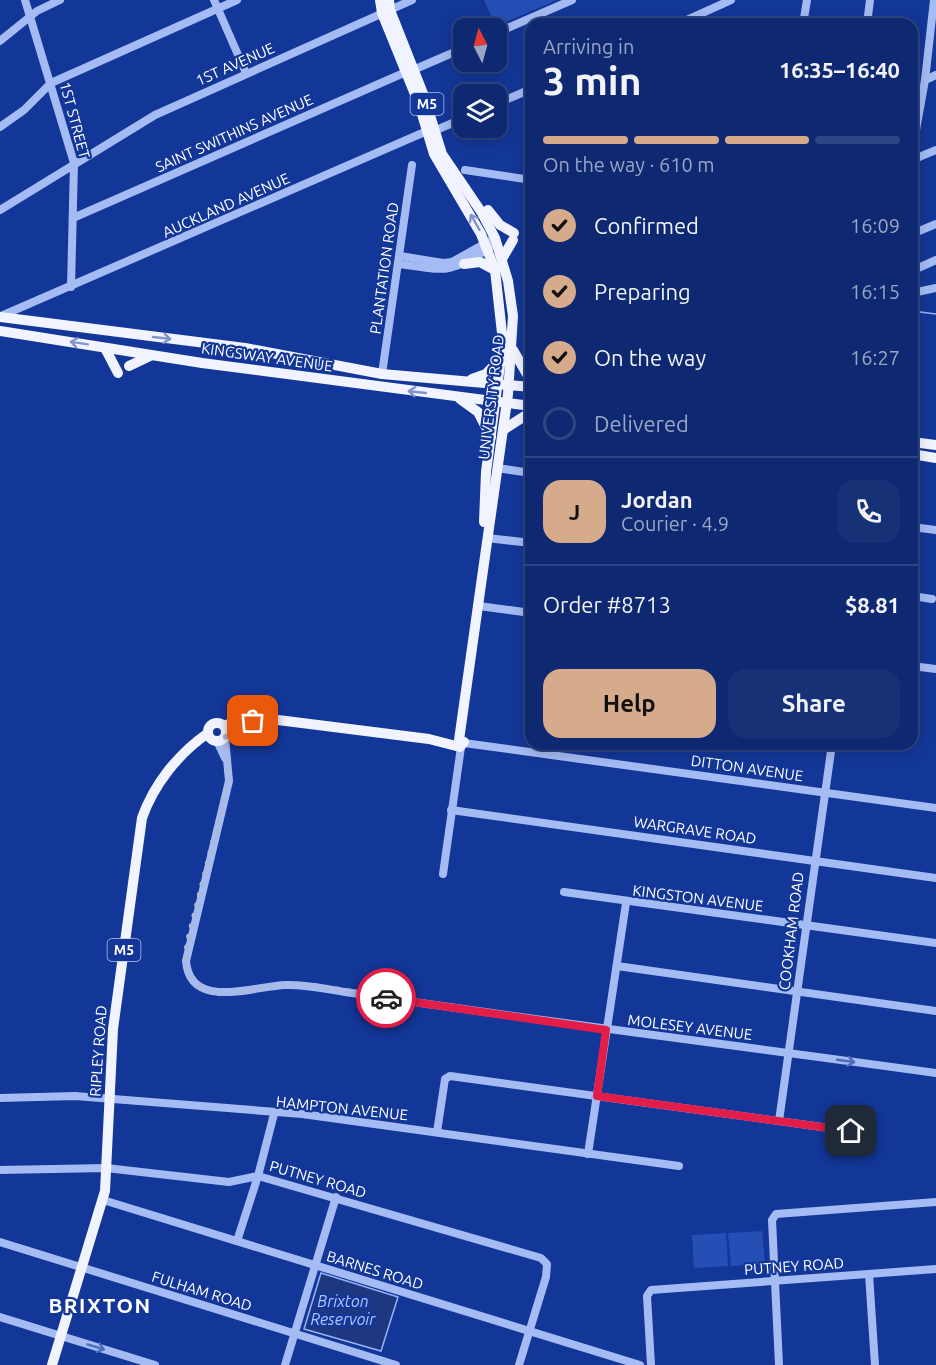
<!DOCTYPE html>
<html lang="en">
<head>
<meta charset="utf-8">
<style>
	body { margin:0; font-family:Ubuntu,sans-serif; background:#173177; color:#f1f3f6; height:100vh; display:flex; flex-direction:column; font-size:22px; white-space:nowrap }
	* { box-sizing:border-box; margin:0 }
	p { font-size:20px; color:#9ba6c4 }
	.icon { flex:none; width:33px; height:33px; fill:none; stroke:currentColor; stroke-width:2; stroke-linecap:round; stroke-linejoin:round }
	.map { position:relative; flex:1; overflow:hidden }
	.drawer { position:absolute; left:525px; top:18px; width:393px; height:732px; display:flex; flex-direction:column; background:#0e2972; border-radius:18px; box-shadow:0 3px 15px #0003,0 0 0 2px #2e4584 }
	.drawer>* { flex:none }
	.needle { width:39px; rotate:354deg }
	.tools { position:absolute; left:453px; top:18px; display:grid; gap:12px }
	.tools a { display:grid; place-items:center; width:54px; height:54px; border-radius:12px; background:#0e2972; box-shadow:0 3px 15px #0003,0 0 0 2px #2e4584; font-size:30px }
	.pin { position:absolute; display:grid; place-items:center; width:51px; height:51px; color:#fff; margin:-26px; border-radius:12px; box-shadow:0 3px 9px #0006 }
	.courier { position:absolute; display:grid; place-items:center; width:60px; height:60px; margin:-30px; border:4px solid #e11d48; border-radius:50%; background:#fff; color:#222; box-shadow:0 2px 8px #0007 }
	.overview em { font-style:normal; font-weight:700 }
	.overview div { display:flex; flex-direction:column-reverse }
	.overview { display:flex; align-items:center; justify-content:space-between; height:102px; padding:0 18px }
	h1 { font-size:39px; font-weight:700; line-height:45px }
	.bar { display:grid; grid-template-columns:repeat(4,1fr); gap:9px 6px; align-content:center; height:72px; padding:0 18px }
	.bar i { height:8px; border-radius:4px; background:#2e4584 }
	.bar .current { background:#d6ab8b }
	.bar p { grid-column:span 4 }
	.line { display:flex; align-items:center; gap:15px; padding:0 18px; border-top:2px solid #2e4584 }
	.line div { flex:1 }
	.round { display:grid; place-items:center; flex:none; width:63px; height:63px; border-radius:18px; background:#173177 }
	ol { padding:0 18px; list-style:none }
	li { display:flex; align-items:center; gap:18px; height:66px }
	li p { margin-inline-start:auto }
	li .icon { padding:6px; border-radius:50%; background:#d6ab8b; color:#111; stroke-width:4 }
	li:last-child { color:#9ba6c4 }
	li i { width:33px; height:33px; border:3px solid #2e4584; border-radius:50% }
	.primary-button { display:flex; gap:12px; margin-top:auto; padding:12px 18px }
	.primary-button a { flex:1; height:69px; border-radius:18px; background:#d6ab8b; color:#111; font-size:24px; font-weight:700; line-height:69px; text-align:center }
	.primary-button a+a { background:#173177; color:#f1f3f6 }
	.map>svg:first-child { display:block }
</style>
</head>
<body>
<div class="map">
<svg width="936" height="1365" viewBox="0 0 936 1365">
	<rect width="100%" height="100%" fill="#133798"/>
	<g fill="#264fb6">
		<polygon points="484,0 557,0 496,26"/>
		<polygon points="762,1231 765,1264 731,1266 728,1233"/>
		<polygon points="726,1233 728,1266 694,1268 692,1235"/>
	</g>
	<polygon fill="#1d3781" stroke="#97b3f6" stroke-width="1.5" points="321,1273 398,1297 381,1351 304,1329"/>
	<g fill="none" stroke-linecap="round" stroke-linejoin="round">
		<polyline stroke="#97b3f6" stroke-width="1.5" points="912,311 936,314"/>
		<g stroke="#a5bbf3" stroke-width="8">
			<polyline points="25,0 74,163 71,287"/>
			<polyline points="214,0 246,73"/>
			<polyline points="678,24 731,0"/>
			<polyline points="803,24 807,0"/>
			<polyline points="867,24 870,0"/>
			<polyline points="496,33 572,0"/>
			<polyline points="0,41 37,11 60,0"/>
			<polyline points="413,70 464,48"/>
			<polyline points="925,80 936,75"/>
			<polyline points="496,104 531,89"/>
			<polyline points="0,127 24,110 51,83 237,0"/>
			<polyline points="434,131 464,118"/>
			<polyline points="912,152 925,80 934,0"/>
			<polyline points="912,160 936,150"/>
			<polyline points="465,170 531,180"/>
			<polyline points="0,210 155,115 412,0"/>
			<polyline points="73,218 406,72"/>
			<polyline points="912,234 936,224"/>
			<polyline points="400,256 443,263 452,262 495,238"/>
			<path d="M 399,264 C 449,271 446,274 490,248"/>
			<polyline points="916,269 936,260"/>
			<polyline points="917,292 936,288"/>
			<polyline points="1,316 427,131"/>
			<polyline points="382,374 412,165"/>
			<polyline points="497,468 531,473"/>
			<polyline points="912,527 936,530"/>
			<polyline points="487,538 531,543"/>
			<polyline points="912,596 932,599"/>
			<polyline points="479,606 531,613"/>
			<polyline points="912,666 936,669"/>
			<path d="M 225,738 L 229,781 L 186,961 C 190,1011 254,986 285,985 C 307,984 330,990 352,993 C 547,1022 741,1046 936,1073"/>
			<polyline points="217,741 225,758"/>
			<polyline points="464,743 936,808"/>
			<polyline points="451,810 936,878"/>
			<polyline points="443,874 461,747"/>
			<polyline points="564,892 936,943"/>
			<polyline points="617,966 936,1011"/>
			<polyline points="0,1098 75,1096 302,1114 679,1166"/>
			<polyline points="779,1121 832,744"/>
			<polyline points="437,1132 445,1079 450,1076 851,1131"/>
			<polyline points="588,1154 626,903"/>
			<polyline points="0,1170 106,1168 229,1182 258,1176 541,1258 547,1264 546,1277 519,1365"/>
			<polyline points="103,1200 640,1365"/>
			<polyline points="237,1241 258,1176 274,1114"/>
			<polyline points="0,1242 396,1365"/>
			<polyline points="869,1274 875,1365"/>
			<polyline points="0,1317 155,1365"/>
			<polyline points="285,1365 336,1197"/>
			<polyline points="651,1365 647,1296 651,1290 936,1269"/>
			<polyline points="779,1365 772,1220 776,1214 936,1202"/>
		</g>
		<g stroke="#f1f4ff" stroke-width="10">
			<polyline points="380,0 382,13 419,104 434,154 481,234 495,270 503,342 486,472 484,522"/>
			<polyline points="389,0 390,10 424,96 442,154 482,213 495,238 508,281 513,316 508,394 459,740"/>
			<polyline points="488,210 500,225 514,233"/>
			<polyline points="502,259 513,240"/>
			<polyline points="464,264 480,262 495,270"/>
			<polyline points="0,317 245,348 382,374 531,387"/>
			<polyline points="0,331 202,363 531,406"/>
			<polyline points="105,348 118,373"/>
			<polyline points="513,350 531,381"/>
			<polyline points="129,366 150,356"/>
			<polyline points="472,379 486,374 502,357"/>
			<polyline points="460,399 478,412 491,437"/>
			<polyline points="503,430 531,412"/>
			<polyline points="912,442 936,445"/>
			<polyline points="912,454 936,458"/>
			<circle cx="217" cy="732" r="9"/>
			<polyline points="225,725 241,721 278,720 429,739 460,747 464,742"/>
			<path d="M 52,1365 L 105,1191 L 113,1029 L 142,818 C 154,784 178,754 208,733"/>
		</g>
	</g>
	<defs><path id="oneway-shaft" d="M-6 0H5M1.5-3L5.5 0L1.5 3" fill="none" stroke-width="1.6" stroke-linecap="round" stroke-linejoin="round" transform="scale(1.5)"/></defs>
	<g stroke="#8296cc">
		<use href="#oneway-shaft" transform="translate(475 222) rotate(-120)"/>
		<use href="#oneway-shaft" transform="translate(162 338) rotate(6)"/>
		<use href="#oneway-shaft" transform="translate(79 343) rotate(-171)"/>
		<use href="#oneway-shaft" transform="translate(417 392) rotate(-174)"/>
	</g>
	<g stroke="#4d6cbc">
		<use href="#oneway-shaft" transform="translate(846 1061) rotate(8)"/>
		<use href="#oneway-shaft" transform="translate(96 1347) rotate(17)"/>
	</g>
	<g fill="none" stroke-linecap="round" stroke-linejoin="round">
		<path stroke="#acb9db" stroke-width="6" stroke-dasharray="0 10.8" d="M 253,721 L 232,729 L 225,738 L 229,780 L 188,941 C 185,959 184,975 200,987 C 220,1001 258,987 281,985 C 315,983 353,993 386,998"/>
		<polyline stroke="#e11d48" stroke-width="8" points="386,998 606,1030 597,1096 851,1131"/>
	</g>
	<g text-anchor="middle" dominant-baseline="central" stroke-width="4.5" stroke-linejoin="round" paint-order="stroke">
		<g fill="#133798" stroke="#b8c3e0" stroke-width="1.5">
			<rect x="410.5" y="93" width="33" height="22" rx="4.5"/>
			<rect x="107.5" y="939" width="33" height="22" rx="4.5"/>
		</g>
		<g font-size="14" font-weight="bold" fill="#fff">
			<text x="427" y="104">M5</text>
			<text x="124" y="950">M5</text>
		</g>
		<g font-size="15" fill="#fff" stroke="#133798">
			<text transform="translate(235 64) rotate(-24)">1ST AVENUE</text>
			<text transform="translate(75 120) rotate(75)">1ST STREET</text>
			<text transform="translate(234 133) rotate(-24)">SAINT SWITHINS AVENUE</text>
			<text transform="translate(226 205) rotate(-24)">AUCKLAND AVENUE</text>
			<text transform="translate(384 268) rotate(-82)">PLANTATION ROAD</text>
			<text transform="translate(267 357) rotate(8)">KINGSWAY AVENUE</text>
			<text transform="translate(491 397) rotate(-83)">UNIVERSITY ROAD</text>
			<text transform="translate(747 768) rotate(8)">DITTON AVENUE</text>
			<text transform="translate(695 830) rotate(8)">WARGRAVE ROAD</text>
			<text transform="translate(698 898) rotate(7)">KINGSTON AVENUE</text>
			<text transform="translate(791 931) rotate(-83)">COOKHAM ROAD</text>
			<text transform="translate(690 1027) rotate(7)">MOLESEY AVENUE</text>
			<text transform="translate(98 1051) rotate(-86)">RIPLEY ROAD</text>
			<text transform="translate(342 1108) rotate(6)">HAMPTON AVENUE</text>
			<text transform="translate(318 1179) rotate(16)">PUTNEY ROAD</text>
			<text transform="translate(794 1266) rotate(-4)">PUTNEY ROAD</text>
			<text transform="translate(375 1270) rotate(17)">BARNES ROAD</text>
			<text transform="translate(202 1291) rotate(17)">FULHAM ROAD</text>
		</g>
		<g font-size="16" font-style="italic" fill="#b2c6fa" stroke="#133798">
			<text x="343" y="1301">Brixton<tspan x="343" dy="18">Reservoir</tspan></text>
		</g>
		<g font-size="21" font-weight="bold" letter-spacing="1.5" fill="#fff" stroke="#133798">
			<text x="100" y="1305">BRIXTON</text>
		</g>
	</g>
</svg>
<div class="tools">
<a><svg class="needle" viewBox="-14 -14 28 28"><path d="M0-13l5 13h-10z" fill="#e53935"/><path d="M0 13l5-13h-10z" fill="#9ba6c4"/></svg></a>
<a><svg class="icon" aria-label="layers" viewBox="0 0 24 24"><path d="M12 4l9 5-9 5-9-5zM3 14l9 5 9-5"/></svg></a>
</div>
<div class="pin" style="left:253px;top:721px;background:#ea580c"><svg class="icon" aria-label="bag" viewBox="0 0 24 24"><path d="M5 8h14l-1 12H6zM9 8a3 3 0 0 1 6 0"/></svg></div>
<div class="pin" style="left:851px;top:1131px;background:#1f2937"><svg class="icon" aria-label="home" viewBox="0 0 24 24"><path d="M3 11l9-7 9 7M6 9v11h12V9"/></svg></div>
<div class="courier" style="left:386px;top:998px"><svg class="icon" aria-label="car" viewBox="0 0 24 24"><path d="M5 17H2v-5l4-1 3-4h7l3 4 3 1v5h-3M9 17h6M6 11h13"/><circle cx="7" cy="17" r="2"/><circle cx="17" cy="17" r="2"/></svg></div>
<section class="drawer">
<div class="overview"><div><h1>3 min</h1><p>Arriving in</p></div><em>16:35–16:40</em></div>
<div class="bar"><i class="current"></i><i class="current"></i><i class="current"></i><i></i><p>On the way · 610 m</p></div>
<ol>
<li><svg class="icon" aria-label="check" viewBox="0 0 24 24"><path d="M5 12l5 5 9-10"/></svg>Confirmed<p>16:09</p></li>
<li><svg class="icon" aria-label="check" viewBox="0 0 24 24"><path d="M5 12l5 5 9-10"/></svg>Preparing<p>16:15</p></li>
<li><svg class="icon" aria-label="check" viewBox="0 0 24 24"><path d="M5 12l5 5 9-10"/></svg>On the way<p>16:27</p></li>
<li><i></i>Delivered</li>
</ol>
<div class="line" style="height:108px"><b class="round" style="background:#d6ab8b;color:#111">J</b><div><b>Jordan</b><p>Courier · 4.9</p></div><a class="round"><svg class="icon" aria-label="phone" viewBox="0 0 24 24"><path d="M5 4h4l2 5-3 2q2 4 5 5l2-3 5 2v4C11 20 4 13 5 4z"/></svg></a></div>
<div class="line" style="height:78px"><div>Order #8713</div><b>$8.81</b></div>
<div class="primary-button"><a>Help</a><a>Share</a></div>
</section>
</div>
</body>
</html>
